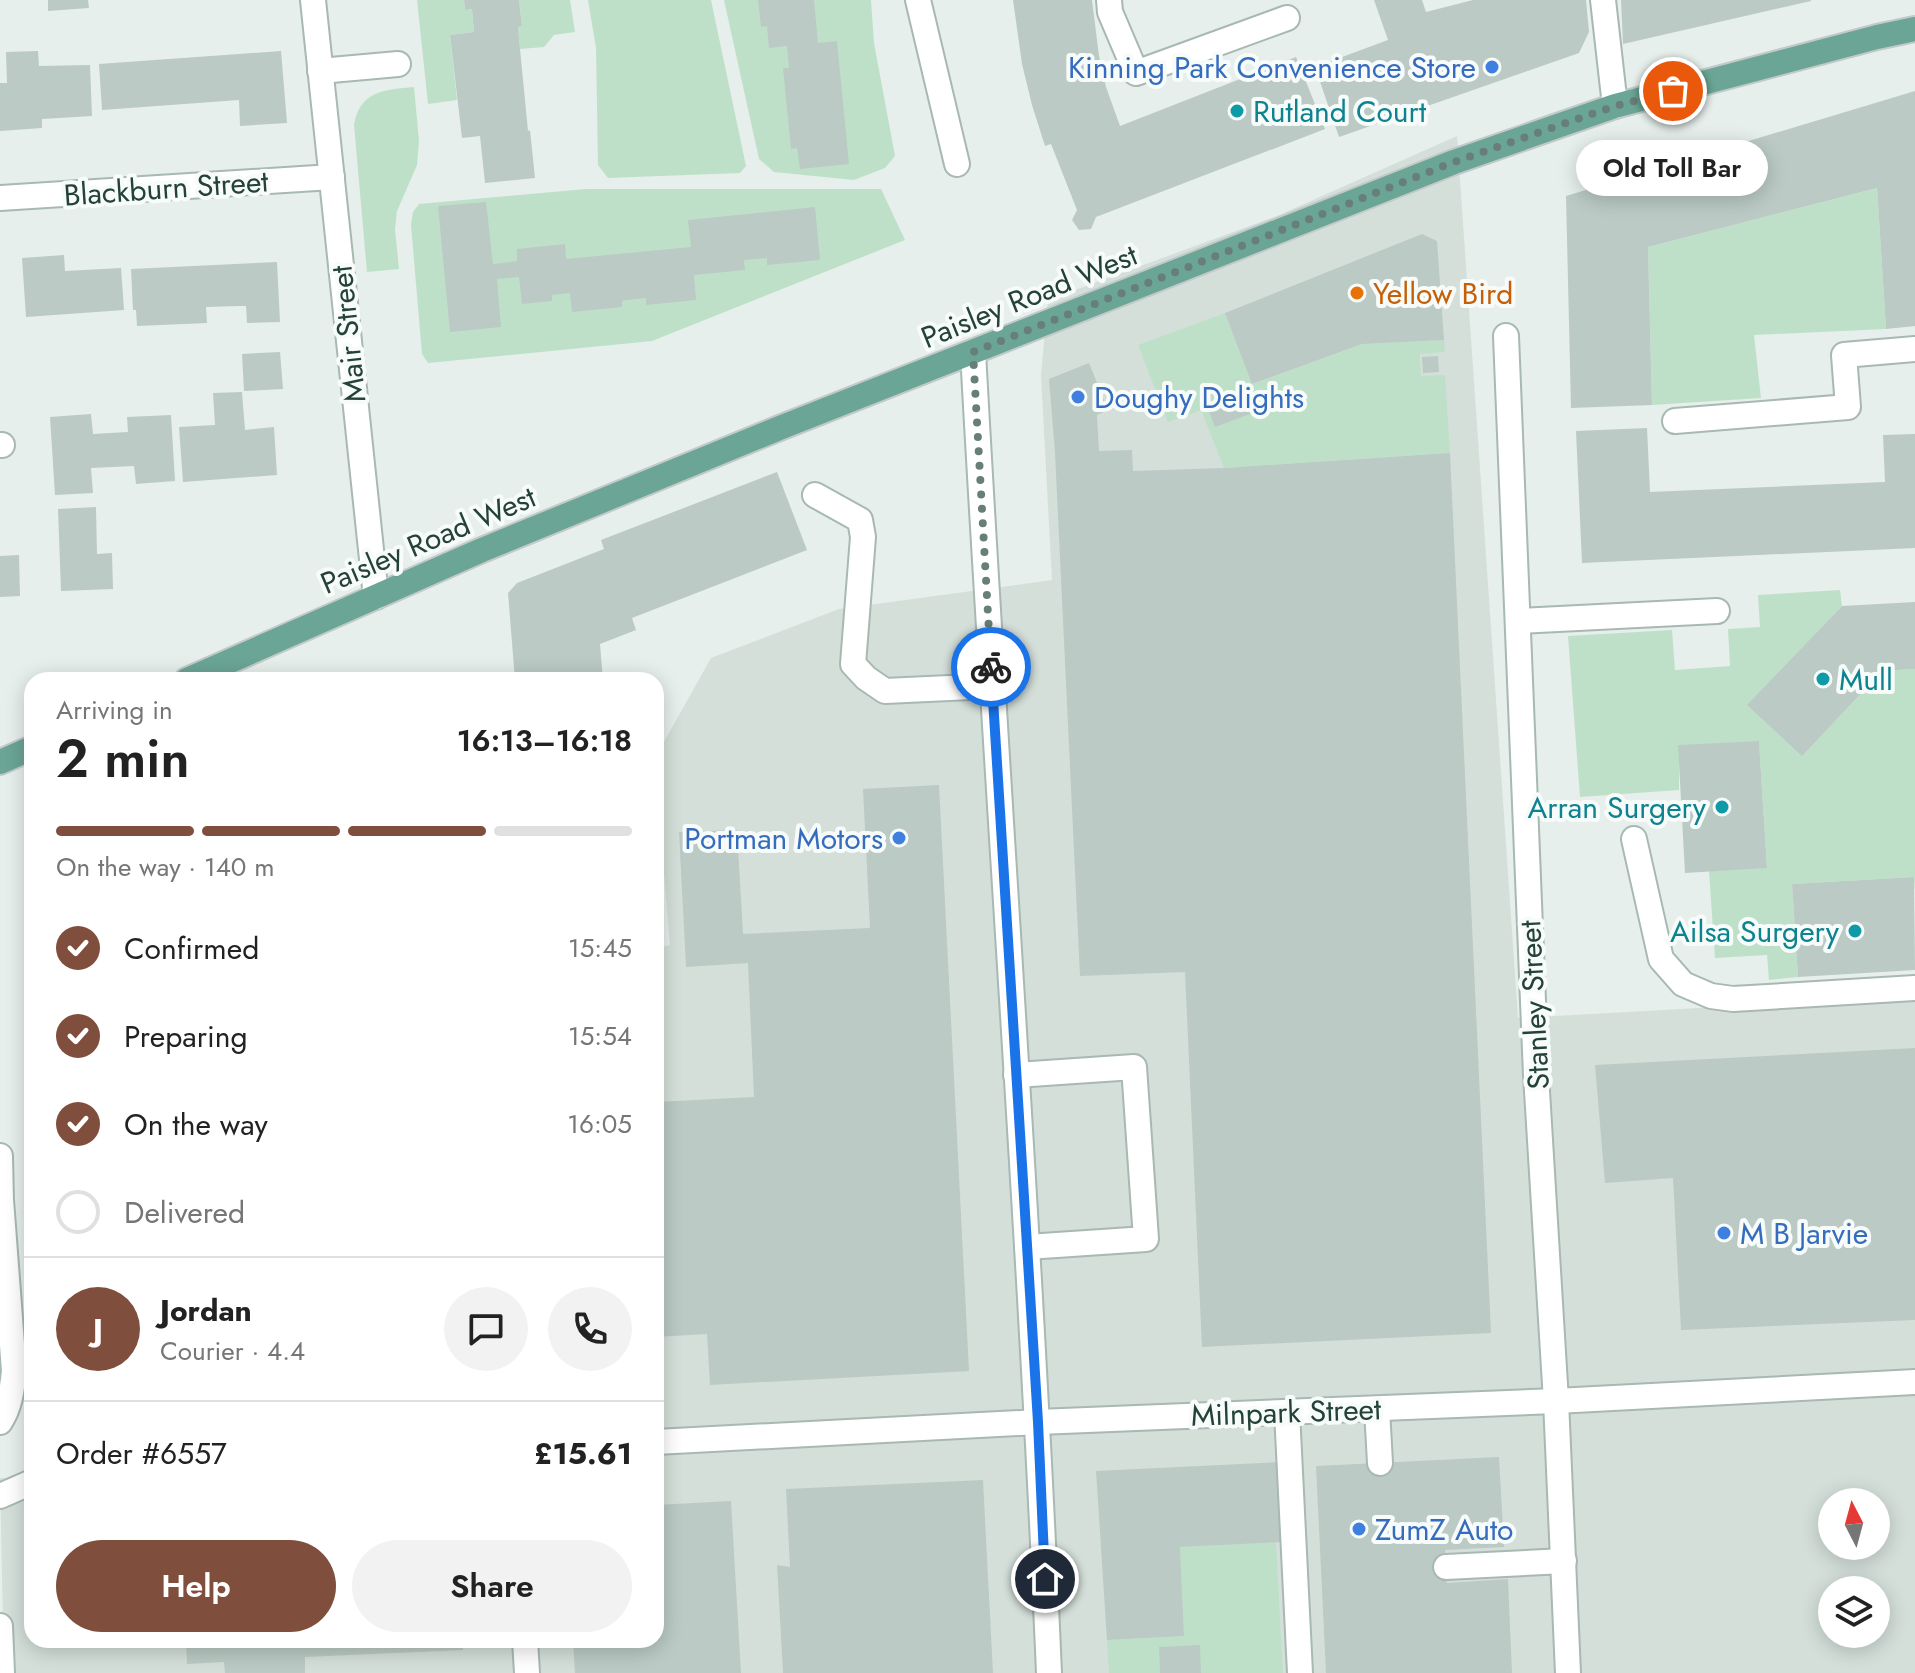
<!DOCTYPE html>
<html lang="en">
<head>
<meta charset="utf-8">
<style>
	body { margin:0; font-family:Jost,sans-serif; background:#f2f2f2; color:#222; height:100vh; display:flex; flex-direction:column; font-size:30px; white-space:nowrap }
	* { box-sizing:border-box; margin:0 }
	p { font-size:26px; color:#767676 }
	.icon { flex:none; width:44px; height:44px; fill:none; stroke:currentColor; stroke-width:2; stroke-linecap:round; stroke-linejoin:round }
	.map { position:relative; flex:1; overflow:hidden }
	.side { position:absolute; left:24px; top:672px; width:640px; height:976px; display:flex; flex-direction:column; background:#fff; border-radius:24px; box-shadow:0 4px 20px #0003 }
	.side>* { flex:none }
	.needle { width:52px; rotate:354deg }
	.tools { position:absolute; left:1818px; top:1488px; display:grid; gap:16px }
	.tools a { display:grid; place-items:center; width:72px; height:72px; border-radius:50%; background:#fff; box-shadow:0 4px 20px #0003; font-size:40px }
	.pin { position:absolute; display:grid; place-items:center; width:68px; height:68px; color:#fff; margin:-34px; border:4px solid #fff; border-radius:50%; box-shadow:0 2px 8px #0007 }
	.courier { position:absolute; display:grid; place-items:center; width:80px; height:80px; margin:-40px; border:6px solid #1a73e8; border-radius:50%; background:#fff; color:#222; box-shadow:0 2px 10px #0007 }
	.bubble { position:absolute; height:56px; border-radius:28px; background:#fff; box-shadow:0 4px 20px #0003; font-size:26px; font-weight:600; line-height:56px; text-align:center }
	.head em { font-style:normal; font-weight:600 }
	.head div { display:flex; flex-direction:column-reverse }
	.head { display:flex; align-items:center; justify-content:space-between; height:136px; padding:0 32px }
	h1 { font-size:52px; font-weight:600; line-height:60px }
	.bar { display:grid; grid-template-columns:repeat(4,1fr); gap:12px 8px; align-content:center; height:96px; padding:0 32px }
	.bar i { height:10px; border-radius:6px; background:#e0e0e0 }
	.bar .active { background:#804e3d }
	.bar p { grid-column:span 4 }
	.line { display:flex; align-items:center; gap:20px; padding:0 32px; border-top:2px solid #e0e0e0 }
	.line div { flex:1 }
	.round { display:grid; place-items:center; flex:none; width:84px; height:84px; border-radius:42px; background:#f2f2f2 }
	ol { padding:0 32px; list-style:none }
	li { display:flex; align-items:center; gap:24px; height:88px }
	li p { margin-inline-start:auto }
	li .icon { padding:8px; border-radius:50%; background:#804e3d; color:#fff; stroke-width:4 }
	li:last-child { color:#767676 }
	li i { width:44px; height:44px; border:4px solid #e0e0e0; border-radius:50% }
	.action { display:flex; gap:16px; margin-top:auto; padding:16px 32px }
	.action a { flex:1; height:92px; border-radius:48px; background:#804e3d; color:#fff; font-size:32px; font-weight:600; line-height:92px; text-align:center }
	.action a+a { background:#f2f2f2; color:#222 }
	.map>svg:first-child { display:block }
</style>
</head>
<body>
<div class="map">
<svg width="1915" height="1673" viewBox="0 0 1915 1673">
	<rect width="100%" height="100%" fill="#e6efeb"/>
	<path fill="#d4dfda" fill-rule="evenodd" d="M 1457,136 L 1518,1018 L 1915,996 L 1915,1673 L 4,1673 L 0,1478 L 32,1479 L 32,1640 L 656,1640 L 656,949 L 670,945 L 656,777 L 656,756 L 711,658 L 839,609 L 1052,580 L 1041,375 L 1048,300 L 1277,216 ZM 1832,1502 L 1876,1502 L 1876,1546 L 1832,1546 ZM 1832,1590 L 1876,1590 L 1876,1634 L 1832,1634 Z"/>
	<g fill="#bfe0c8">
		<polygon points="417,0 464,0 465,10 472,9 474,32 450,35 457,100 428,104"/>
		<polygon points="519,0 570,0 575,32 554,35 544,47 520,49 518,27 522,26"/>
		<polygon points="588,0 711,0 746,166 740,173 608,178 598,165 596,48"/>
		<polygon points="724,0 871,0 874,43 895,156 885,168 854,180 774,172 759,159"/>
		<path d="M 414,87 L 419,141 L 417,165 L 397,211 L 395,229 L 399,269 L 367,272 L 354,125 C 360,90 385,90 414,87 Z"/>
		<polygon points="1877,188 1886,329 1754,335 1761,398 1652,405 1648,247"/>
		<polygon points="586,189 881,189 905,240 652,341 428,363 422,354 411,225 413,212 419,204"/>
		<polygon points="1225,313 1253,384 1362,344 1444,340 1445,352 1420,354 1421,376 1445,375 1450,453 1224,468 1201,410 1168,422 1138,345"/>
		<polygon points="1840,590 1842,606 1748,705 1802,755 1882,671 1915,669 1915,893 1914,877 1792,884 1798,977 1769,980 1767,955 1715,958 1709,871 1767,867 1759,742 1679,746 1679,790 1580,797 1568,636 1672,630 1675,670 1730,666 1728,629 1760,627 1758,595"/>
		<polygon points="1276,1542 1283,1673 1109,1673 1107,1640 1184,1636 1180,1547"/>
	</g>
	<g fill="#bbcac4">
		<polygon points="48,0 88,0 89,8 48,11"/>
		<polygon points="464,0 519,0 522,26 518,27 520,49 528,131 530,130 535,178 485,183 480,136 462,138 450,35 474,32 472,9 465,10"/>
		<polygon points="758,0 814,0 818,43 837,41 849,164 800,169 797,148 791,149 783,68 789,68 787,46 769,48 767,26 761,27"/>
		<polygon points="1013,0 1092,0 1099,56 1106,87 1120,126 1296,57 1325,129 1096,217 1091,229 1079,230 1072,220 1077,210 1051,144 1045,146 1032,105 1022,64"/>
		<polygon points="1374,0 1422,0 1426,12 1473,0 1586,0 1589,32 1579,53 1339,137 1315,67 1388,40"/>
		<polygon points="1621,0 1811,0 1811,1 1623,44"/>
		<polygon points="38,51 39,66 90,65 92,116 42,119 42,128 0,131 0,83 7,83 6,52"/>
		<polygon points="281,51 287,123 240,126 239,100 102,110 99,64"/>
		<polygon points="1915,91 1915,326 1886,329 1877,188 1648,247 1652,405 1571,408 1566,196"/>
		<polygon points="486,202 493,264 517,261 517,249 565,244 566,259 691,247 688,220 815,207 820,260 767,265 767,258 744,260 745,270 694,275 696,300 646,305 646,298 626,300 622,301 622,307 572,312 570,293 552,295 552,301 522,304 519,277 497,279 501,327 450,332 438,206"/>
		<polygon points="1422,234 1437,241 1444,340 1362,344 1252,384 1225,313"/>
		<polygon points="64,255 65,271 121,268 124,310 26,317 22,258"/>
		<polygon points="277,262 280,322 247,323 246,306 240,306 206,307 207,323 137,326 136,310 133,310 131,269"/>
		<polygon points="280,352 283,389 244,391 242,354"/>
		<polygon points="1438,356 1439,372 1423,373 1422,357"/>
		<polygon points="1089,363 1108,410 1097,415 1099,451 1132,450 1133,471 1224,468 1450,453 1491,1333 1202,1347 1185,972 1080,976 1055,453 1049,379"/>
		<polygon points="1250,390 1258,411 1215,427 1207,406"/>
		<polygon points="242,392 245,430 274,427 277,475 183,482 179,427 215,425 213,393"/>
		<polygon points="91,414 93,434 128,432 127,417 171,415 175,481 136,484 134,466 91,468 93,493 55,495 50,417"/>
		<polygon points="1647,428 1650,492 1885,482 1883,435 1915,434 1915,548 1582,563 1576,431"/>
		<polygon points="777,472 807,550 632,618 636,630 600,644 603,680 515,680 508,593 517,583 604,549 601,540"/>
		<polygon points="96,507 97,554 112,553 113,589 61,591 58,509"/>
		<polygon points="19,555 20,596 0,597 0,556"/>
		<polygon points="1915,602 1915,669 1882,671 1802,756 1747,705 1842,606"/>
		<polygon points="1759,741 1767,868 1685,873 1678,745"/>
		<polygon points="939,785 969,1371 710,1385 707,1334 656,1337 656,1102 754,1097 748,963 686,967 679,832 737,830 743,934 870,928 863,789"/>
		<polygon points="1914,877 1915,970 1798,977 1792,884"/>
		<polygon points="1915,1048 1915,1320 1681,1330 1673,1178 1605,1183 1595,1065"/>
		<polygon points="1499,1457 1504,1547 1445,1550 1447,1583 1508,1579 1512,1673 1326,1673 1316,1466"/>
		<polygon points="1280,1462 1282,1542 1180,1547 1184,1636 1107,1640 1096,1471"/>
		<polygon points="983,1480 993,1673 783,1673 777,1565 790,1567 786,1489"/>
		<polygon points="731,1501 741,1673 575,1673 573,1640 656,1640 656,1505"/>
		<polygon points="186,1640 463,1640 463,1650 305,1657 305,1673 225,1673 224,1662 187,1664"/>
		<polygon points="1200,1645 1201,1673 1160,1673 1159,1647"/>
	</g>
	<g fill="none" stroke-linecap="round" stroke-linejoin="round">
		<defs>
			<g id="service">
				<polyline points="1603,0 1615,106"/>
				<polyline points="1675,421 1848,407 1844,355 1915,349"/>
				<polyline points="815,495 860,520 863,537 853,664 866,678 885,691 992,686"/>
				<polyline points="1518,621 1717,611"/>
				<polyline points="1634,839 1661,959 1683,984 1711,996 1733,999 1915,988"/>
				<polyline points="1016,1075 1134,1067 1146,1239 1027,1247"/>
				<polyline points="1377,1409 1380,1463"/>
				<polyline points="1287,1412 1300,1673"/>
				<polyline points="1446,1567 1564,1561"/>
			</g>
			<g id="minor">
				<polyline points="313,0 376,597"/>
				<polyline points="918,0 957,164"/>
				<polyline points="1109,0 1110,12 1136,73 1287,18"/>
				<polyline points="320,71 398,64"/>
				<polyline points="0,198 332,177"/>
				<polyline points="1506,336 1536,1075 1556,1401 1568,1673"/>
				<path d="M 973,352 C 997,793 1030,1232 1049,1673"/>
				<polyline points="0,445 2,445"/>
				<path d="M 0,1156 L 1,1200 L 14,1371 C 12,1389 10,1407 0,1422"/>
				<polyline points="656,1442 1038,1422 1556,1401 1915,1382"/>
				<polyline points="0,1496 32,1482"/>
				<polyline points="0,1626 2,1673"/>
				<polyline points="525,1640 527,1673"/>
			</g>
			<g id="primary">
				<polyline points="187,680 482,550 782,427 1454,162 1615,106 1877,37 1915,29"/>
				<polyline points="0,762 32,748"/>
			</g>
		</defs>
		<use href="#service" stroke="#a8b8b2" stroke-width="28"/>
		<use href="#minor" stroke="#a8b8b2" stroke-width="28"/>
		<use href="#primary" stroke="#c2cac8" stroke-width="28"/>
		<use href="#service" stroke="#fff" stroke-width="24"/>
		<use href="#minor" stroke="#fff" stroke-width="24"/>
		<use href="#primary" stroke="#6aa596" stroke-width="24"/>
	</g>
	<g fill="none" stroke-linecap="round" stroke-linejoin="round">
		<polyline stroke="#687f78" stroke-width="8" stroke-dasharray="0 14.4" points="991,667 973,352 1454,162 1615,106 1673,91"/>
		<polyline stroke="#1a73e8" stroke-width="10" points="991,667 1038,1422 1045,1579"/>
	</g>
	<g fill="#3f7fe0" stroke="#f7fbf9" stroke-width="3">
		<circle cx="1492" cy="67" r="8"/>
		<circle cx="1078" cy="397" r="8"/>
		<circle cx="899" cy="838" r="8"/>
		<circle cx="1724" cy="1233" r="8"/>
		<circle cx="1359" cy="1529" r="8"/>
	</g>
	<g fill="#0f9aa8" stroke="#f7fbf9" stroke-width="3">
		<circle cx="1237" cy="111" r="8"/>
		<circle cx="1823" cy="679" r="8"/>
		<circle cx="1722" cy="807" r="8"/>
		<circle cx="1855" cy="931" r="8"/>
	</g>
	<circle fill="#e8710a" stroke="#f7fbf9" stroke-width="3" cx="1357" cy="293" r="8"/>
	<g text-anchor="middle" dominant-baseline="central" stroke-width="8" stroke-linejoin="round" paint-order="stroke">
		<g font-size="30" fill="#366cbe" stroke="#f7fbf9" text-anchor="start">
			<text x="1476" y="67" text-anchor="end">Kinning Park Convenience Store</text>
			<text x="1094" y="397">Doughy Delights</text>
			<text x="883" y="838" text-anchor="end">Portman Motors</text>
			<text x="1740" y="1233">M B Jarvie</text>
			<text x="1375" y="1529">ZumZ Auto</text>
		</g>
		<g font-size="30" fill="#0d838f" stroke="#f7fbf9" text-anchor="start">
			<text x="1253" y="111">Rutland Court</text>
			<text x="1839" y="679">Mull</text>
			<text x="1706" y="807" text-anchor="end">Arran Surgery</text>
			<text x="1839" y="931" text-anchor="end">Ailsa Surgery</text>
		</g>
		<g font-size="30" fill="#24423a" stroke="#f7fbf9">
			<text transform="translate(166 188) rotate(-4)">Blackburn Street</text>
			<text transform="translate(1029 296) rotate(-22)">Paisley Road West</text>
			<text transform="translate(348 334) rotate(-96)">Mair Street</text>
			<text transform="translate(428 540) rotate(-23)">Paisley Road West</text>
			<text transform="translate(1534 1005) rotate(-93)">Stanley Street</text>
			<text transform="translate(1286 1412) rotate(-2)">Milnpark Street</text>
		</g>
		<g font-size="30" fill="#c56008" stroke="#f7fbf9" text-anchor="start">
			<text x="1373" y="293">Yellow Bird</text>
		</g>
	</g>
</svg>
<div class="tools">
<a><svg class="needle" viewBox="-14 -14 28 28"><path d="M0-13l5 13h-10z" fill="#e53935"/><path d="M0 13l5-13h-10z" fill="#767676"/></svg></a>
<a><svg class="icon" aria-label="layers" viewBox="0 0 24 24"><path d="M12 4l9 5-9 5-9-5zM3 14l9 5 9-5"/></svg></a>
</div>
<div class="pin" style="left:1673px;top:91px;background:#ea580c"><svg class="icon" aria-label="bag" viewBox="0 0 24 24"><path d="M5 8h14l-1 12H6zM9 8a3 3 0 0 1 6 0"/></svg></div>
<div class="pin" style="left:1045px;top:1579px;background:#1f2937"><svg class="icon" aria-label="home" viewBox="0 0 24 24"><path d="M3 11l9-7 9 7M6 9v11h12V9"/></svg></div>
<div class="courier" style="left:991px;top:667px"><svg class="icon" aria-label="bike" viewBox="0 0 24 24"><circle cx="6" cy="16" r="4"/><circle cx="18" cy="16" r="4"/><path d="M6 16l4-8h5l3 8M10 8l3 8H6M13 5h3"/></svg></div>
<div class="bubble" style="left:1576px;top:140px;width:192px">Old Toll Bar</div>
<section class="side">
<div class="head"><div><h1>2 min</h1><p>Arriving in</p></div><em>16:13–16:18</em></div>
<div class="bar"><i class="active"></i><i class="active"></i><i class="active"></i><i></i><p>On the way · 140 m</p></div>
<ol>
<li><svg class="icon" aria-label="check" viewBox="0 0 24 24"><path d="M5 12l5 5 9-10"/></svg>Confirmed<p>15:45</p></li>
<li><svg class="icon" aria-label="check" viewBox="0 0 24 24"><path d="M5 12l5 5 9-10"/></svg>Preparing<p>15:54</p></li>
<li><svg class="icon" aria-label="check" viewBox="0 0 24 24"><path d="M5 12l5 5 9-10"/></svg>On the way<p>16:05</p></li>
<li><i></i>Delivered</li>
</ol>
<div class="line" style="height:144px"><b class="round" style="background:#804e3d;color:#fff">J</b><div><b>Jordan</b><p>Courier · 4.4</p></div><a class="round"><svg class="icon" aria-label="chat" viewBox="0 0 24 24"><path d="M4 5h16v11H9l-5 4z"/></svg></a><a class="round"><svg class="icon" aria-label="phone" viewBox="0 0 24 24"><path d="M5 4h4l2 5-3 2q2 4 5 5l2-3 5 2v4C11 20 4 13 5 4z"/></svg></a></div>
<div class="line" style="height:104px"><div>Order #6557</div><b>£15.61</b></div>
<div class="action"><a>Help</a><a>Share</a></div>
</section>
</div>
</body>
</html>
